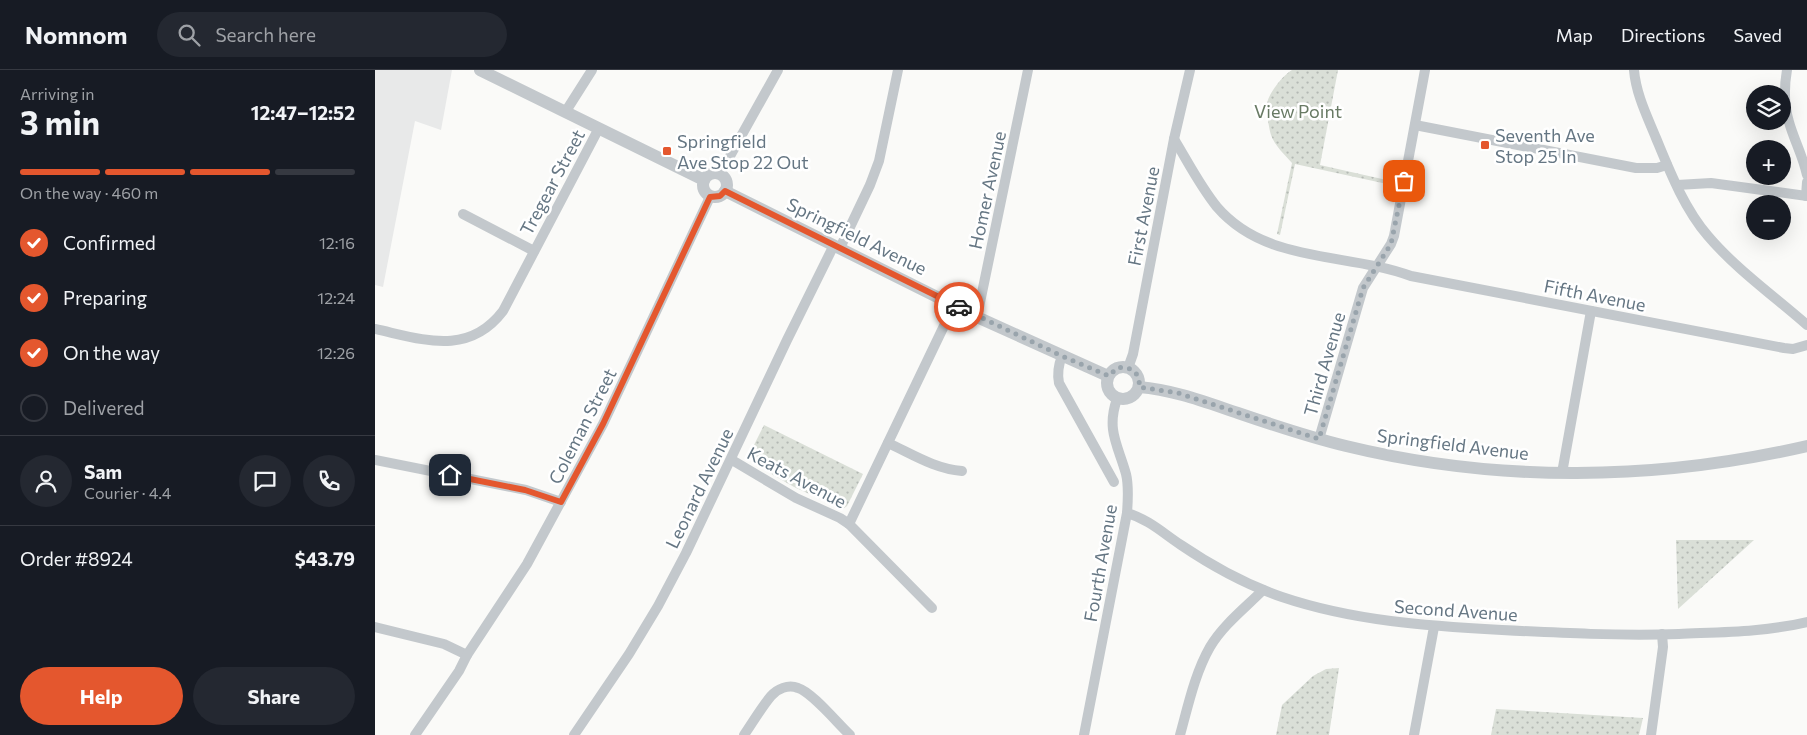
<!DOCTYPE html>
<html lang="en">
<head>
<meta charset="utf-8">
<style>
	body { margin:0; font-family:Commissioner,sans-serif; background:#242831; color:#f1f3f6; height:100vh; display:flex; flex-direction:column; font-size:19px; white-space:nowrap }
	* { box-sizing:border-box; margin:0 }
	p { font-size:16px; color:#9ea1a6 }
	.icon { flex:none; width:28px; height:28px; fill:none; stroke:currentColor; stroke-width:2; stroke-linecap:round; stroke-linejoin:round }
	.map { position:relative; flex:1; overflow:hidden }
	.sheet { display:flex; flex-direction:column; background:#171b24; width:375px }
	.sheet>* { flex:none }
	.fabs { position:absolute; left:1371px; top:15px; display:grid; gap:10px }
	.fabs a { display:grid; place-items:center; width:45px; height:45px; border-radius:50%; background:#171b24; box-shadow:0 5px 20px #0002; font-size:25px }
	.pin { position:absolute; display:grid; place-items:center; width:42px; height:42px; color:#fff; margin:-21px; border-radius:10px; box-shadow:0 2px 8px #0006 }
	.courier { position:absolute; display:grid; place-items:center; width:50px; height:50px; margin:-25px; border:4px solid #e4572e; border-radius:50%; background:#fff; color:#222; box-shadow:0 1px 6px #0007 }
	.head em { font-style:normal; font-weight:700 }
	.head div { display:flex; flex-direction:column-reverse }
	.head { display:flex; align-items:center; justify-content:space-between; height:85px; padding:0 20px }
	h1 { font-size:32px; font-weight:700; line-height:38px }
	.bar { display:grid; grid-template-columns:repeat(4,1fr); gap:8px 5px; align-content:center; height:60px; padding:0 20px }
	.bar i { height:6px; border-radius:4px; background:#363941 }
	.bar .on { background:#e4572e }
	.bar p { grid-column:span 4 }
	.line { display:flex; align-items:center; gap:12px; padding:0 20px; border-top:1px solid #363941 }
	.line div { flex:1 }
	.round { display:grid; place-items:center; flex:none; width:52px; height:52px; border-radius:26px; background:#242831 }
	ol { padding:0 20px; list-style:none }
	li { display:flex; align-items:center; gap:15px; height:55px }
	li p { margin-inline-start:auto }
	li .icon { padding:5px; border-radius:50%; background:#e4572e; color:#fff; stroke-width:4 }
	li:last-child { color:#9ea1a6 }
	li i { width:28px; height:28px; border:2px solid #363941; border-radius:50% }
	.action { display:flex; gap:10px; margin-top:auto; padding:10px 20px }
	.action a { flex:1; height:58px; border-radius:30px; background:#e4572e; color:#fff; font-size:20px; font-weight:700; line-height:58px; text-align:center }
	.action a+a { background:#242831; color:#f1f3f6 }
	header { display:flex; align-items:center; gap:30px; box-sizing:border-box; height:70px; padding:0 25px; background:#171b24; border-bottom:1px solid #363941 }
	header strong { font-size:24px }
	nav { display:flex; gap:28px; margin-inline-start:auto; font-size:18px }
	.search { width:350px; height:45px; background:#242831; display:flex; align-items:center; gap:12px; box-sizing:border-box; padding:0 18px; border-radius:28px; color:#9ea1a6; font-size:19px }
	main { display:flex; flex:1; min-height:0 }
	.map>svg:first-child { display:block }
</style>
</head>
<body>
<header>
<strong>Nomnom</strong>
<div class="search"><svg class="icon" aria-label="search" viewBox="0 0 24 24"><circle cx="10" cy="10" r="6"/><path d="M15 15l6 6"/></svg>Search here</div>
<nav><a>Map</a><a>Directions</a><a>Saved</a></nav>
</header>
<main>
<section class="sheet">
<div class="head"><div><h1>3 min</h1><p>Arriving in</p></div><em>12:47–12:52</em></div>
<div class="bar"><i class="on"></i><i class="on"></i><i class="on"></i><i></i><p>On the way · 460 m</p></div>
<ol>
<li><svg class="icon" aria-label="check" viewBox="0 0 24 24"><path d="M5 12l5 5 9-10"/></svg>Confirmed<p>12:16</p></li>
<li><svg class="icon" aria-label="check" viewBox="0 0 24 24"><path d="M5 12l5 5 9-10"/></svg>Preparing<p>12:24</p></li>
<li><svg class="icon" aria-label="check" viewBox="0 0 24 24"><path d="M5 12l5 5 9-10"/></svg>On the way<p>12:26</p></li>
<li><i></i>Delivered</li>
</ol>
<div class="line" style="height:90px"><a class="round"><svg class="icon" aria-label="person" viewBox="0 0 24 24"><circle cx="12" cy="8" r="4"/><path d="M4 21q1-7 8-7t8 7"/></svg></a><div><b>Sam</b><p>Courier · 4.4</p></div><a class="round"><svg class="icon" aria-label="chat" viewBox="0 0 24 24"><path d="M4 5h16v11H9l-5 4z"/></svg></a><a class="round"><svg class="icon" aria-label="phone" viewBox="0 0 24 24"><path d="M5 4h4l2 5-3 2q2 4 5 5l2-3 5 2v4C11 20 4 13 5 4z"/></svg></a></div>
<div class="line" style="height:65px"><div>Order #8924</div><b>$43.79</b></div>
<div class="action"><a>Help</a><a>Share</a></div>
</section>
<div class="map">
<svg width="1432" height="665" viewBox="0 0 1432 665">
	<defs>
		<pattern id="green-dots" width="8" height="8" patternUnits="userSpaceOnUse" patternTransform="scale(1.25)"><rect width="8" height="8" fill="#dadfd7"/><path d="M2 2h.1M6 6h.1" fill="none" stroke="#b4b9b4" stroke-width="1.8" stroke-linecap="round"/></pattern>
	</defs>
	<rect width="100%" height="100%" fill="#fafaf8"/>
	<polygon fill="#e8e9e9" points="0,0 77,0 66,60 40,51 8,217 0,215"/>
	<g fill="url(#green-dots)">
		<path d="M 917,0 L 963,0 L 945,95 L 1016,111 L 1012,114 L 920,94 L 905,165 L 902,164 L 917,93 C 910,85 900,76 896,65 C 894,59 891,40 892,34 C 893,24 908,5 917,0 Z"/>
		<polygon points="389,355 488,404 472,436 468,439 421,418 398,405 382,394 376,381"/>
		<polygon points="1301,470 1379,470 1303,539"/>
		<polygon points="964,598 954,665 901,665 907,635 938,606 951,599"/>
		<polygon points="1121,639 1268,648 1264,665 1116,665"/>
	</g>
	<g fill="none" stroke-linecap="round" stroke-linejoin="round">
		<g stroke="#c3c8cc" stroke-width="10">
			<path d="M 1259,0 C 1261,24 1272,46 1281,68 C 1295,102 1309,138 1333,166 C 1361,199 1399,226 1432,255"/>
			<path d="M 1412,0 C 1409,17 1409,35 1414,52 C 1419,70 1428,86 1432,105"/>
			<polyline points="191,41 217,0"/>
			<polyline points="1040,55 1261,98 1282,98 1292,95"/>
			<path d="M 799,69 C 813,92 825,116 842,137 C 891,194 971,182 1036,206 L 1409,278 L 1418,279 L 1432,275"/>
			<polyline points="345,104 403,0"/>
			<polyline points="1302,115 1336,113 1432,126"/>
			<polyline points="1431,126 1432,112"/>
			<polyline points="88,144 159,181"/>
			<polyline points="465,178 495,115 504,91 523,0"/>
			<polyline points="602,247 653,0"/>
			<path d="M 0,259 C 47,269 93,287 128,241 L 224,58"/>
			<path d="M 687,286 C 683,296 682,303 684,313 L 739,412"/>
			<polyline points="753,298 758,284 799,69 815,0"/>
			<polyline points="944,369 988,218 1016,174 1019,166 1050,0"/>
			<path d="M 513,373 C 537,384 560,399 587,401"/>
			<polyline points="0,390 151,420 186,432"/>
			<polyline points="357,390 421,428 465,448 474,454 557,538"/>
			<polyline points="1187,403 1216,241"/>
			<path d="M 752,443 C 773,449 788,463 806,475 C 837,496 872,515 907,527 C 978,551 1053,556 1127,560 C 1186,563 1245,566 1304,564 C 1347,562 1390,562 1432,552"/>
			<polyline points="474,454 579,235"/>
			<polyline points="0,557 69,574 92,585"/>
			<polyline points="40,665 84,601 92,585 152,494 228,354 335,127"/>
			<polyline points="199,665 254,584 283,536 311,483 412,270 459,175"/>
			<path d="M 369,665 C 378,652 386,638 396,626 C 402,619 413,614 423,618 C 437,622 463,654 475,665"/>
			<path d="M 709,665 L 752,443 C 753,430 754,416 751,404 C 743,375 731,360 742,329"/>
			<path d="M 805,665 C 813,636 820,603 835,577 C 848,555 870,538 888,520"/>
			<polyline points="1039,665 1059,557"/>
			<polyline points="1276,665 1288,577 1287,564"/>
		</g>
		<g stroke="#c3c8cc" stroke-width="12">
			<polyline points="105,0 329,110"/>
			<circle cx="340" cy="115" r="12"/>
			<polyline points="350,121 602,247 733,306"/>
			<circle cx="748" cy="313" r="16"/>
			<path d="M 764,317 C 799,320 830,332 863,343 C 898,355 934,367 971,376 C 1123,413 1280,411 1432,376"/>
		</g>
	</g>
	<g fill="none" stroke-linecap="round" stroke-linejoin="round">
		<path stroke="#99a4ac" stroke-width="5" stroke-dasharray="0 9" d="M 584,237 L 687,286 L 734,306 L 742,298 C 755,295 766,303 764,317 L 803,323 L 944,369 L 988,218 L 1016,174 L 1029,111"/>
		<polyline stroke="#e4572e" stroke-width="6" points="75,405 150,420 186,432 228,354 335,127 345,126 350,121 584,237"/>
	</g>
	<g fill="#e4572e" stroke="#fff" stroke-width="2">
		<rect x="1105" y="70" width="10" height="10" rx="2.5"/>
		<rect x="287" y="76" width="10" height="10" rx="2.5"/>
	</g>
	<g text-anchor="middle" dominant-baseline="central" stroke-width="5" stroke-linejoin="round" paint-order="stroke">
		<g font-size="18" fill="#687a64" stroke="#fff">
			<text x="923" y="41">View Point</text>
		</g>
		<g font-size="18" fill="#657683" stroke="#fff" text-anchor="start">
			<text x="1120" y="65">Seventh Ave<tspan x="1120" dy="21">Stop 25 In</tspan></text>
			<text x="302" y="71">Springfield<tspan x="302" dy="21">Ave Stop 22 Out</tspan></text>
		</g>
		<g font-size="18" fill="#657683" stroke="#fff">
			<text transform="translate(177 112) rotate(-62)">Tregear Street</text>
			<text transform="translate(612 120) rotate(-78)">Homer Avenue</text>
			<text transform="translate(768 146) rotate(-79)">First Avenue</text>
			<text transform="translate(482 166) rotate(26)">Springfield Avenue</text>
			<text transform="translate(1220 225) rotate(11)">Fifth Avenue</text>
			<text transform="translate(949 294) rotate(-74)">Third Avenue</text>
			<text transform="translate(207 356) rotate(-63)">Coleman Street</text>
			<text transform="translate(1078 374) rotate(7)">Springfield Avenue</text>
			<text transform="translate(422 407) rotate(28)">Keats Avenue</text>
			<text transform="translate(324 418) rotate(-64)">Leonard Avenue</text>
			<text transform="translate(725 493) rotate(-80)">Fourth Avenue</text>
			<text transform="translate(1081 540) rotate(4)">Second Avenue</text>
		</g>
	</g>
</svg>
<div class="fabs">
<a><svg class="icon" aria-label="layers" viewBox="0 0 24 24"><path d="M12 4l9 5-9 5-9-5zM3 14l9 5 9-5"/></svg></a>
<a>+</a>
<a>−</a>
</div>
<div class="pin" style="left:1029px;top:111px;background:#ea580c"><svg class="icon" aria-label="bag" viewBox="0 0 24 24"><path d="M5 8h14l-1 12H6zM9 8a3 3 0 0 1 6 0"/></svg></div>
<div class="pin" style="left:75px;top:405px;background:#1f2937"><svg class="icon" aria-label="home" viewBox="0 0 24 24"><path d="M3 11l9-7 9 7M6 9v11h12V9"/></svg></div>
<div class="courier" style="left:584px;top:237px"><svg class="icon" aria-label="car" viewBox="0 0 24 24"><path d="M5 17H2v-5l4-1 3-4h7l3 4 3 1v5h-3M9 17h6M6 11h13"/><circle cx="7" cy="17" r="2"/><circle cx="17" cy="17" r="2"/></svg></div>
</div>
</main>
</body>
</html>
